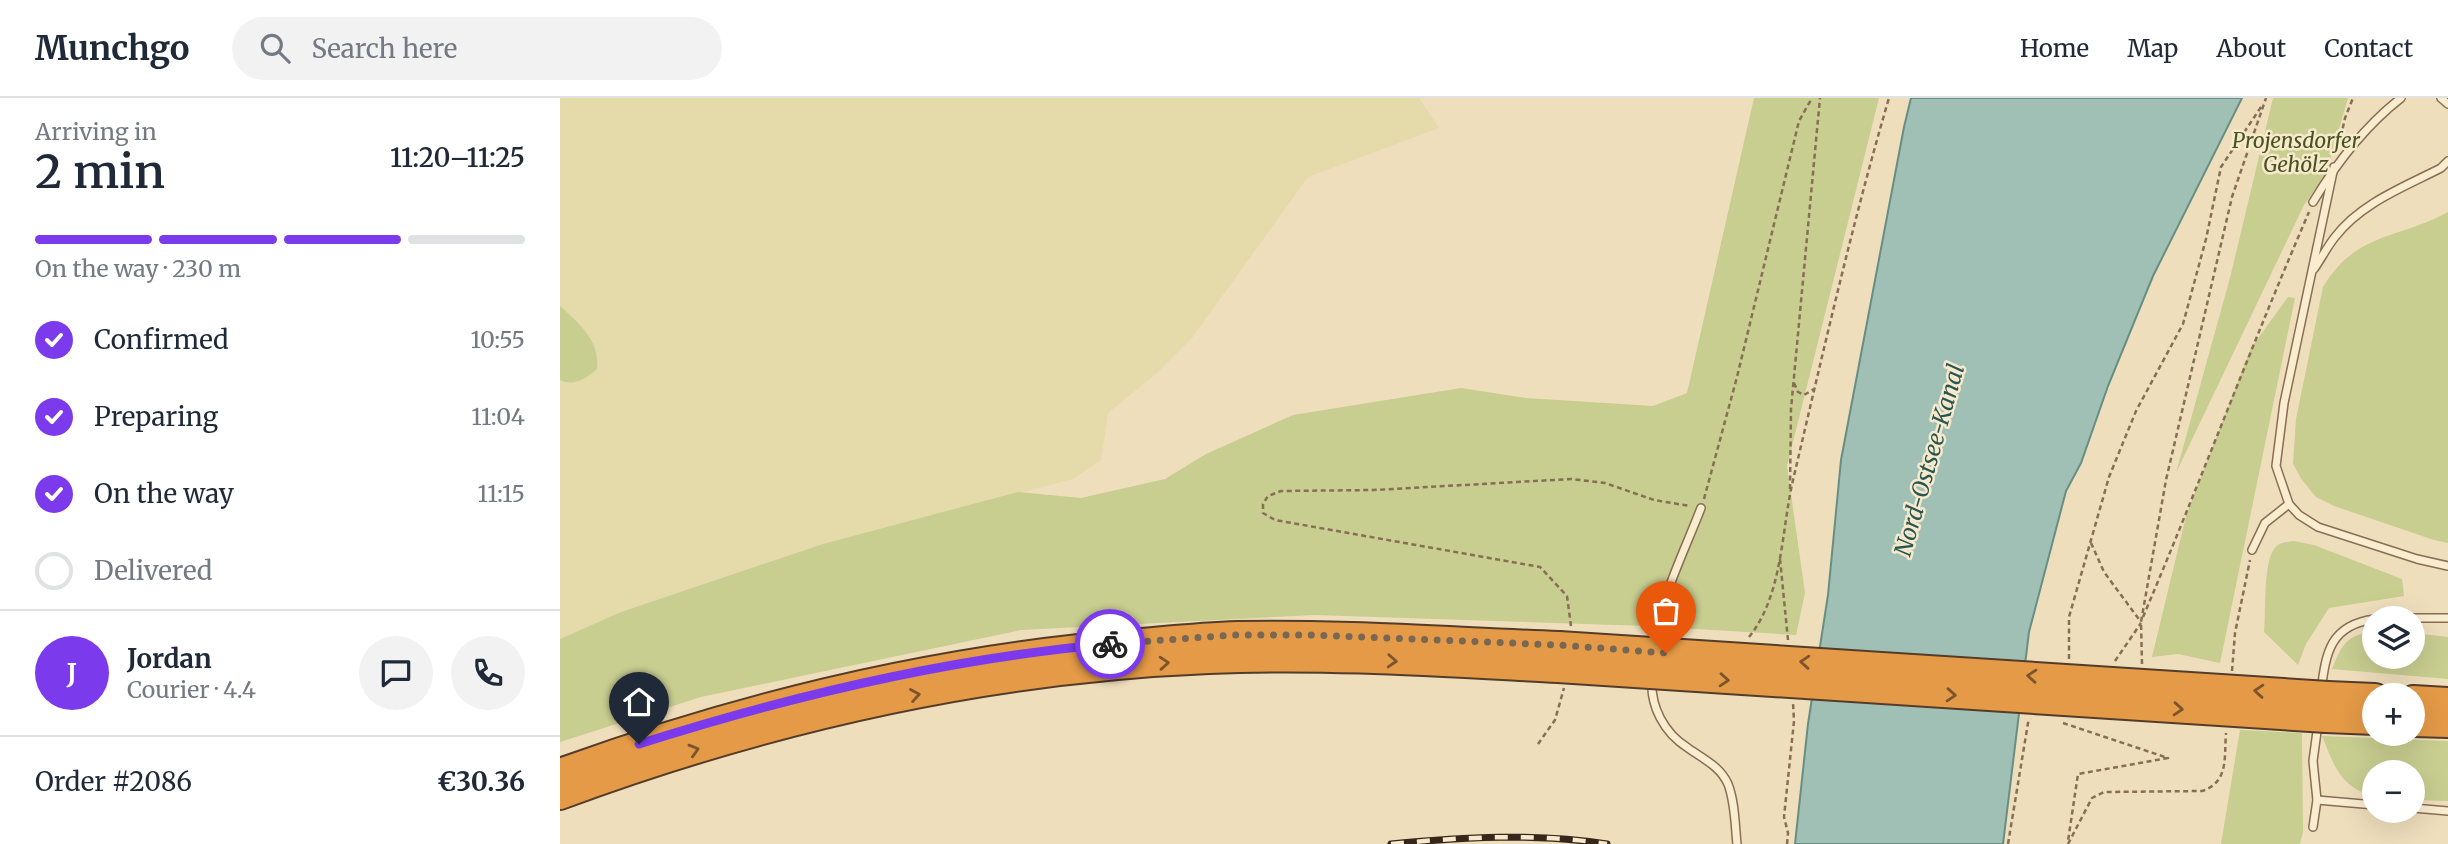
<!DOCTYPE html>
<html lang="en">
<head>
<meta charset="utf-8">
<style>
	body { margin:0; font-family:Merriweather,serif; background:#f2f2f3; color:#1f2937; height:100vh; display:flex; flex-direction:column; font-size:26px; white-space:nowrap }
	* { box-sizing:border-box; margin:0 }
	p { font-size:23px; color:#747a83 }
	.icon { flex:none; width:38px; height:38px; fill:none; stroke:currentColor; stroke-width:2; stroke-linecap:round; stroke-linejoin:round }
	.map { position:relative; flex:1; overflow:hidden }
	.sheet { display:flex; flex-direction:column; background:#fff; width:560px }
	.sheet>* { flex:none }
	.fabs { position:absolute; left:1802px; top:508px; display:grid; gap:14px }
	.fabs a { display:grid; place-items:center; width:63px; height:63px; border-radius:50%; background:#fff; box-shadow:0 7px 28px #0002; font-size:35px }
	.pin { position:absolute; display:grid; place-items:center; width:60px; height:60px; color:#fff; margin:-72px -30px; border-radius:50% 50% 50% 0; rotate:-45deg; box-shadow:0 0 7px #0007 }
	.pin .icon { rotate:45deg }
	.courier { position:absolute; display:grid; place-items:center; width:70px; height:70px; margin:-35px; border:5px solid #7c3aed; border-radius:50%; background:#fff; color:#222; box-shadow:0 2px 9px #0007 }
	.headline em { font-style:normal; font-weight:600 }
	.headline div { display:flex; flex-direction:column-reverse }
	.headline { display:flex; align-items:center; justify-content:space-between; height:119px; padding:0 35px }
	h1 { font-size:46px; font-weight:600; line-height:52px }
	.bar { display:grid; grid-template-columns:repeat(4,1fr); gap:10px 7px; align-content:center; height:84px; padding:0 35px }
	.bar i { height:9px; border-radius:5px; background:#e0e1e3 }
	.bar .current { background:#7c3aed }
	.bar p { grid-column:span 4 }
	.line { display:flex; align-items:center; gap:18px; padding:0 35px; border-top:2px solid #e0e1e3 }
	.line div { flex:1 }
	.round { display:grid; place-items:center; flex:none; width:74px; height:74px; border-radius:37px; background:#f2f2f3 }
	ol { padding:0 35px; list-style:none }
	li { display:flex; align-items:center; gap:21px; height:77px }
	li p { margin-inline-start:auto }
	li .icon { padding:7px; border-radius:50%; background:#7c3aed; color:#fff; stroke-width:4 }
	li:last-child { color:#747a83 }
	li i { width:38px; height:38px; border:4px solid #e0e1e3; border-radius:50% }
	header { display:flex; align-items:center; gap:42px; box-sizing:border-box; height:98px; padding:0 35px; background:#fff; border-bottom:2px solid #e0e1e3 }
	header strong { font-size:33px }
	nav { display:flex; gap:38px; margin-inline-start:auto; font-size:24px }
	.search { width:490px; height:63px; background:#f2f2f3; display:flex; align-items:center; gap:18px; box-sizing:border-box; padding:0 24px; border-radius:38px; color:#747a83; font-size:26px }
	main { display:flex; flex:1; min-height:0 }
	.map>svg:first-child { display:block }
</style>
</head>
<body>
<header>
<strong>Munchgo</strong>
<div class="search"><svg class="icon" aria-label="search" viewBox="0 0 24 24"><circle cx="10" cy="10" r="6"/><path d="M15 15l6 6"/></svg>Search here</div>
<nav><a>Home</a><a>Map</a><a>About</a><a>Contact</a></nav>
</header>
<main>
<section class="sheet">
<div class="headline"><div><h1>2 min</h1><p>Arriving in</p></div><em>11:20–11:25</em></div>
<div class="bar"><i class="current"></i><i class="current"></i><i class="current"></i><i></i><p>On the way · 230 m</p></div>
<ol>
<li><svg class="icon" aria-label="check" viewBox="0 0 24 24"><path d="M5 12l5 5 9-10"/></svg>Confirmed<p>10:55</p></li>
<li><svg class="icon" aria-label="check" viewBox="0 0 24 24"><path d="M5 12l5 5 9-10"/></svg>Preparing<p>11:04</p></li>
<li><svg class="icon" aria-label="check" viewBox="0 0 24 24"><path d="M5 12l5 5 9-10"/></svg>On the way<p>11:15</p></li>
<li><i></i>Delivered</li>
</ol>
<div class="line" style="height:126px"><b class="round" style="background:#7c3aed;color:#fff">J</b><div><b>Jordan</b><p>Courier · 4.4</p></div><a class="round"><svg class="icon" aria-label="chat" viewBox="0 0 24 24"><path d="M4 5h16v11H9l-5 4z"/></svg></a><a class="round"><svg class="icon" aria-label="phone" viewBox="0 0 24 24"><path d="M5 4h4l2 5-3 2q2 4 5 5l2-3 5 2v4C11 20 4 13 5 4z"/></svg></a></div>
<div class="line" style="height:91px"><div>Order #2086</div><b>€30.36</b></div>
</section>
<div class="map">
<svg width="1888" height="746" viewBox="0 0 1888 746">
	<rect width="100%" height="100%" fill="#efdebc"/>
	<polygon fill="#e5daa9" points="0,0 859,0 879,30 748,79 632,240 596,276 548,315 541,362 513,381 263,446 61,514 0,541 0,282 6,285 28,236 0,208"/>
	<g fill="#c8cd90">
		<polygon points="1194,0 1319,0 1227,368 1245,495 1236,537 1086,528 755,517 461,532 141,599 0,644 0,541 61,514 263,446 458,394 521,400 605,381 646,356 733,317 901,290 966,300 1093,308 1127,295"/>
		<polygon points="1713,0 1788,0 1766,75 1744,107 1616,375 1671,176"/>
		<path d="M 1888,114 L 1888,445 L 1874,442 L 1774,408 L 1756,399 L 1742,382 L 1733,366 L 1736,321 L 1763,189 C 1797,133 1837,142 1888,114 Z"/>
		<polygon points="1728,199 1735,200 1660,565 1618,556 1592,559 1626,418 1691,250"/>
		<path d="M 0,208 C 20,226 40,243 37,271 C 26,280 14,289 0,282 Z"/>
		<path d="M 1734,443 L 1754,447 L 1842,481 L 1844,498 L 1769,510 L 1746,546 L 1738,567 L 1704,534 C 1706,515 1703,466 1714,451 C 1719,444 1726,444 1734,443 Z"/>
		<path d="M 1815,534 L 1815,558 L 1853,558 L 1853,535 L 1888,539 L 1888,581 L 1772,571 C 1782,547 1786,536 1815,534 Z"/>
		<polygon points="1680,632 1742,635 1743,734 1740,746 1661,746"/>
		<path d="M 1762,638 L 1888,643 L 1888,703 L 1853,702 L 1853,674 L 1815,674 L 1815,699 C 1779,688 1775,669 1762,638 Z"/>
	</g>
	<polygon fill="#a0c0b6" stroke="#678e83" stroke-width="2" points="1351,0 1682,0 1593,178 1548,288 1521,365 1506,393 1469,534 1443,746 1235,746 1248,626 1268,497 1281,362 1344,29"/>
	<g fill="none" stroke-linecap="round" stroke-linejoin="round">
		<defs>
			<g id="lane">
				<polyline points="1881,0 1888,6"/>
				<polyline points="1774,69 1724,305 1716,368 1729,406 1739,417 1758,429 1857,461 1888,468"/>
				<path d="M 1753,104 C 1776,66 1805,28 1841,0"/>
				<path d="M 1754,171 C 1761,161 1767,149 1775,139 C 1801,105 1844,89 1881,70 L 1888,63"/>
				<polyline points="1692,452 1705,425 1729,406"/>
				<polyline points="1824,520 1888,520"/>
				<path d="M 1094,548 C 1096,511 1127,447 1141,410"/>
				<path d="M 1092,581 C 1090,608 1104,635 1128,650 C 1143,661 1160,668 1168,686 C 1175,704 1175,727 1177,746"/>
				<path d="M 1761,593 C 1766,554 1770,527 1815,521"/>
				<polyline points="1757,702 1815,707"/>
				<polyline points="1853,710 1888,713"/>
				<polyline points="1753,729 1757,702 1753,663 1758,626"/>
			</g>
			<g id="highway">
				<polyline points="1768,597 1815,599"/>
				<polyline points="1853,601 1888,603"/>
				<polyline points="1766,621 1815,623"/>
				<polyline points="1853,625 1888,626"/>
				<path d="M 0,674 C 185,607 375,561 571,545 C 606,542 642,538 677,537 C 784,535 892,543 999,547"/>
				<path d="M 0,698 C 208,621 426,571 649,562 C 765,557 882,565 998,571"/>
			</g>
		</defs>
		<use href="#lane" stroke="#876e55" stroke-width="10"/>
		<use href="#highway" stroke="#543c2a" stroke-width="30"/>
		<g stroke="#876e55" stroke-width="2.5" stroke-dasharray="5 3.5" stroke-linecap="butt">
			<polyline points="1779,47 1785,20 1793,0"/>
			<polyline points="1234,285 1238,294 1244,297 1254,291"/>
			<polyline points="1230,391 1231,311 1260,0"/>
			<polyline points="1144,401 1177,279 1239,23 1252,0"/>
			<polyline points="1531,445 1544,474 1581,524"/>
			<polyline points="1220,461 1228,542"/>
			<path d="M 1583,519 C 1640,385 1691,248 1749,114"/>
			<polyline points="1011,528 1007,498 980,469 715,422 703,415 703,406 708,398 721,393 814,392 1011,381 1045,385 1094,402 1130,408"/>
			<path d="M 1189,539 C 1223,497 1221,434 1233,382 C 1263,255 1292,126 1329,0"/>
			<polyline points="1509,561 1509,519 1549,379 1576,313 1623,226 1646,141 1661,69 1703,6"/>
			<polyline points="1555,563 1581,525"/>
			<polyline points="1582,566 1581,524 1606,382 1672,99 1706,0"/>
			<polyline points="1672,573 1675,535 1690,462"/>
			<polyline points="1503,625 1608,660 1518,676 1508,743"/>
			<polyline points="978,646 995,622 1004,590"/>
			<polyline points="1227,746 1228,735 1224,719 1234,623 1233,604"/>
			<polyline points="1448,746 1468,625 1471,621"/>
			<path d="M 1508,746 L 1532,700 L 1544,694 L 1642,693 C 1669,684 1664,660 1666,635"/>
		</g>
		<use href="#lane" stroke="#faeccf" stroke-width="7"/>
		<use href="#highway" stroke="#e49a47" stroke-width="26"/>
		<defs>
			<path id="rail" d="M 831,746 C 903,739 976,735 1047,746"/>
		</defs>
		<use href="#rail" stroke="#36271a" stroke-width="7"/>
		<use href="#rail" stroke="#f7e9cc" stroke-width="4.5" stroke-dasharray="13" stroke-linecap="butt"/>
		<defs>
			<g id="highway-bridge">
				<polyline points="999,547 1768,597"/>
				<polyline points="998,571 1766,621"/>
			</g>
		</defs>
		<use href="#highway-bridge" stroke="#543c2a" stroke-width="30" stroke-linecap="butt"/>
		<use href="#highway-bridge" stroke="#e49a47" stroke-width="26"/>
	</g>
	<defs><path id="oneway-chevron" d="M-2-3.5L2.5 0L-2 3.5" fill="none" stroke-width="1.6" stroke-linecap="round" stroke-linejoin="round" transform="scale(1.75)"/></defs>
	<g stroke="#7c552c">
		<use href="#oneway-chevron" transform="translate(832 563) rotate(3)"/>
		<use href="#oneway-chevron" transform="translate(1245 564) rotate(-176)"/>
		<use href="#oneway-chevron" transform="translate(604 565) rotate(-4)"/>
		<use href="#oneway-chevron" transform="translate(1472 578) rotate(-176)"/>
		<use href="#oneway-chevron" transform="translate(1164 582) rotate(4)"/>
		<use href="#oneway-chevron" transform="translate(1699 593) rotate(-176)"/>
		<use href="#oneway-chevron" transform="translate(355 597) rotate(-10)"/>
		<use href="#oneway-chevron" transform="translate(1391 597) rotate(4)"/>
		<use href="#oneway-chevron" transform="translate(1618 611) rotate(4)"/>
		<use href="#oneway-chevron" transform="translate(134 652) rotate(-17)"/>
	</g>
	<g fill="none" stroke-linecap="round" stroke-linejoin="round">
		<polyline stroke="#776753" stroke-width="7" stroke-dasharray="0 12.6" points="550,546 674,537 753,537 999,547 1106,555"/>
		<path stroke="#7c3aed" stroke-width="9" d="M 79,646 C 233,597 389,560 550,546"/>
	</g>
	<g text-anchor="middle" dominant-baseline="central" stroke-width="5" stroke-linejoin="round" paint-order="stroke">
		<g font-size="21" font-style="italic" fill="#485320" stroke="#f7e9cc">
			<text x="1736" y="42">Projensdorfer<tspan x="1736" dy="24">Gehölz</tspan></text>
		</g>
		<g font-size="23" font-style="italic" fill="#295652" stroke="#f7e9cc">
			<text transform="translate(1369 362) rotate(-74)">Nord-Ostsee-Kanal</text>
		</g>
	</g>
</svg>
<div class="fabs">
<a><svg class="icon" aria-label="layers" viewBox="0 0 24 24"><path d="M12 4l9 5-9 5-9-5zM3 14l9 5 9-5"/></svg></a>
<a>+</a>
<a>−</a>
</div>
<div class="pin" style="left:1106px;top:555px;background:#ea580c"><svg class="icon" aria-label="bag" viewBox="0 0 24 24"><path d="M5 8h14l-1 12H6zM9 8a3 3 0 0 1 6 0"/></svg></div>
<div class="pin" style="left:79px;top:646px;background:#1f2937"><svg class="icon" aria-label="home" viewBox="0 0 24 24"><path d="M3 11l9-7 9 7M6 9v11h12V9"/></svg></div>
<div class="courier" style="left:550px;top:546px"><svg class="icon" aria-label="bike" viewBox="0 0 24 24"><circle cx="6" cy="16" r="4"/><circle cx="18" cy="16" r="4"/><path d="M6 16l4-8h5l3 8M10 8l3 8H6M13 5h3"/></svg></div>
</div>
</main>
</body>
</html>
